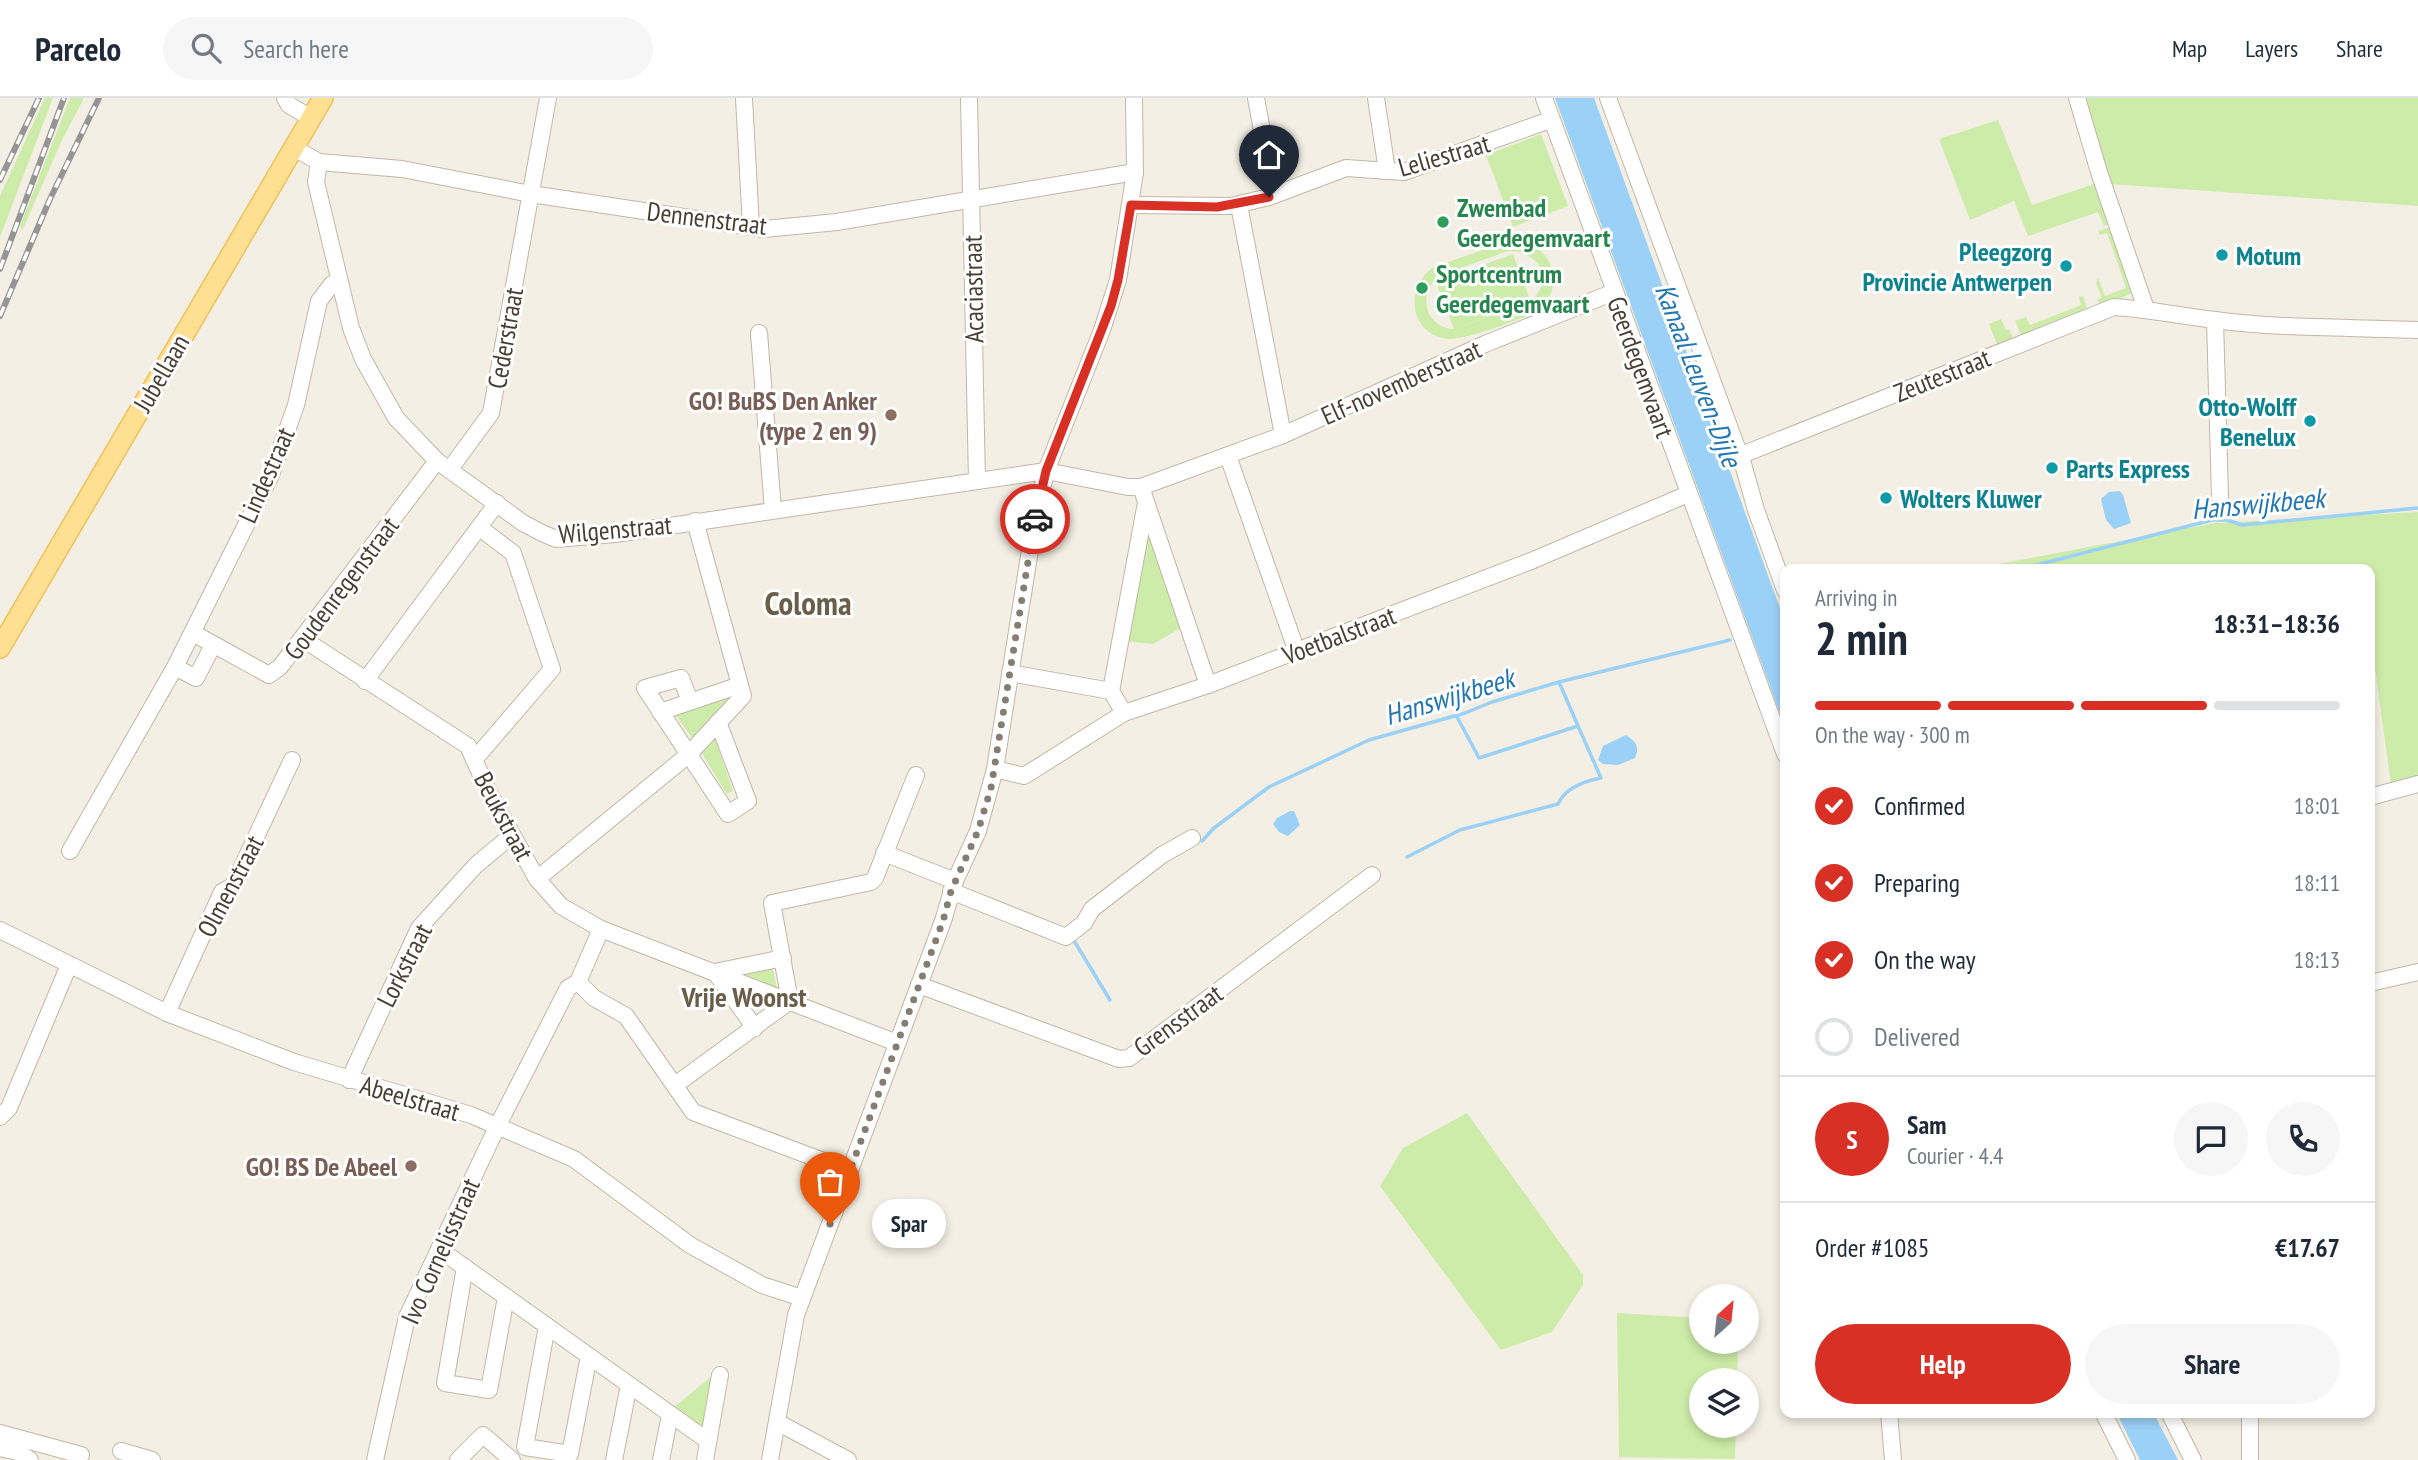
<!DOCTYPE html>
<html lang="en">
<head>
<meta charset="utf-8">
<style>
	body { margin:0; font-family:"PT Sans Narrow",sans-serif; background:#f6f6f7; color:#1f2937; height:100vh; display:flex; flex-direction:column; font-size:26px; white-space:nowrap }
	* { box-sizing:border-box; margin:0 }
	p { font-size:23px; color:#747a83 }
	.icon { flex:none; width:38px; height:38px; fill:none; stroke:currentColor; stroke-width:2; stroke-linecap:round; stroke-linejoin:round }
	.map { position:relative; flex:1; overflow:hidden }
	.panel { position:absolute; left:1780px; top:466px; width:595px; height:854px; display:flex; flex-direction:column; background:#fff; border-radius:14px; box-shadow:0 4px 10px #0003 }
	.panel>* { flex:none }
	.needle { width:46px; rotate:27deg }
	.controls { position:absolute; left:1689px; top:1186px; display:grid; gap:14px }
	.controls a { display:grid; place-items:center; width:70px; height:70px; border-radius:50%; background:#fff; box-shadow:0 4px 10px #0003; font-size:35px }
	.pin { position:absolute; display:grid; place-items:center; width:60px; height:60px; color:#fff; margin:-72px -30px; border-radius:50% 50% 50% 0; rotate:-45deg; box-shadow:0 0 7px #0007 }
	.pin .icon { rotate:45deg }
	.courier { position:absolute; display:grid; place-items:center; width:70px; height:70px; margin:-35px; border:5px solid #d93025; border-radius:50%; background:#fff; color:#222; box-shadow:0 2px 9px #0007 }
	.bubble { position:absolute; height:49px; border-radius:24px; background:#fff; box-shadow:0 4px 10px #0003; font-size:23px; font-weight:600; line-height:49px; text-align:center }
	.head em { font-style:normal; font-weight:600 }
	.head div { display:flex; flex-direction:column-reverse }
	.head { display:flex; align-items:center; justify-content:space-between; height:119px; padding:0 35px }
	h1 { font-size:46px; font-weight:600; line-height:52px }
	.bar { display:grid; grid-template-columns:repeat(4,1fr); gap:10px 7px; align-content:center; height:84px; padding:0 35px }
	.bar i { height:9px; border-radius:5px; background:#e0e1e3 }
	.bar .on { background:#d93025 }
	.bar p { grid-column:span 4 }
	.line { display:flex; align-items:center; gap:18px; padding:0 35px; border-top:2px solid #e0e1e3 }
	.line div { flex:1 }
	.round { display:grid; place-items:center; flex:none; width:74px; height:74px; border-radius:37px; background:#f6f6f7 }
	ol { padding:0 35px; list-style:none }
	li { display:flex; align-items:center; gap:21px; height:77px }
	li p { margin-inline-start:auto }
	li .icon { padding:7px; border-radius:50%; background:#d93025; color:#fff; stroke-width:4 }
	li:last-child { color:#747a83 }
	li i { width:38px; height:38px; border:4px solid #e0e1e3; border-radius:50% }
	.button { display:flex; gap:14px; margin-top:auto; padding:14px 35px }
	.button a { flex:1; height:80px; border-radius:42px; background:#d93025; color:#fff; font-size:28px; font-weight:600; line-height:80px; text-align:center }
	.button a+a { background:#f6f6f7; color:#1f2937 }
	header { display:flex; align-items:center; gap:42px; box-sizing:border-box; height:98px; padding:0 35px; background:#fff; border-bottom:2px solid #e0e1e3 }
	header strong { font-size:33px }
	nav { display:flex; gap:38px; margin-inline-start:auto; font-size:24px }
	.search { width:490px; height:63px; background:#f6f6f7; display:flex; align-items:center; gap:18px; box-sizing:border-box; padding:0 24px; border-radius:38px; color:#747a83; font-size:26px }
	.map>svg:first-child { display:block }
</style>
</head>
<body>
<header>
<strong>Parcelo</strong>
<div class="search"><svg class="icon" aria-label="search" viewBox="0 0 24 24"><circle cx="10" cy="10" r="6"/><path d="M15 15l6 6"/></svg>Search here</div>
<nav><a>Map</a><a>Layers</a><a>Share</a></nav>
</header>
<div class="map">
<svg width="2418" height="1362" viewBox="0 0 2418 1362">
	<rect width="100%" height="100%" fill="#f4efe4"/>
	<g fill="#ceeca9" fill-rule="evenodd">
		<polygon points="45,0 53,0 0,139 0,98"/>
		<polygon points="70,0 84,0 62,42 22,133 20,128"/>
		<polygon points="2083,0 2418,0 2418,108 2110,86"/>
		<polygon points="1998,22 2032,107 2094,86 2113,124 2104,128 2098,114 2028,138 2014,103 1970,122 1939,41"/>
		<polygon points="1541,36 1568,108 1513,129 1486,57"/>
		<polygon points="2111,129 2134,194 2101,209 2097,202 2102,200 2096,185 2098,180 2105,198 2126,190 2107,135 2100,137 2098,133"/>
		<path d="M 1514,141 C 1547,144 1567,181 1543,208 C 1533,219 1463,243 1447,241 C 1409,236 1404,188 1434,169 ZM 1508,153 C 1538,153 1557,181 1530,203 L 1455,231 L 1530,202 L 1513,156 L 1436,184 L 1454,231 C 1425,230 1417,195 1439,178 Z"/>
		<polygon points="2083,198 2088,213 2021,237 2015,223 2026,219 2030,227 2081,207 2079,199"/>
		<polygon points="2001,221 2006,232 2009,231 2013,240 1997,246 1989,226"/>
		<polygon points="2418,414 2418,678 2391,687 2370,533 2370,471 1994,471 1994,467 2215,425"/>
		<polygon points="1150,436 1183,529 1153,546 1125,543 1144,437"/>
		<polygon points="738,594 693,641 674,615"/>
		<polygon points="715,641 733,693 727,696 701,654"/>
		<polygon points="772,867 777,890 737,874"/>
		<polygon points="1467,1015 1583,1177 1583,1187 1552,1234 1501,1252 1380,1088 1403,1050"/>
		<polygon points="1617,1215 1701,1220 1701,1244 1738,1244 1737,1283 1701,1283 1701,1328 1736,1328 1735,1361 1619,1359"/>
		<polygon points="712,1278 705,1328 700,1330 673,1310"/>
	</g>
	<g fill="#9bd1f7">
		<polygon points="1555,0 1594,0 1785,524 1785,629"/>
		<polygon points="2120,393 2123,397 2131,425 2114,431 2106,422 2101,401 2109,394"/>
		<path d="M 1626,637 C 1636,644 1640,648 1635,660 L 1618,667 L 1603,666 L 1598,662 L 1603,648 Z"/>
		<polygon points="1290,713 1294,713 1300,727 1288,738 1279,734 1273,726 1277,720"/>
		<polygon points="2116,1314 2153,1314 2178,1362 2140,1362"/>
	</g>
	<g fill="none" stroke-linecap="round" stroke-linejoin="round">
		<g stroke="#9bd1f7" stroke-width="3.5">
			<polyline points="2021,471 2212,422 2227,422 2242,427 2418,410"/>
			<polyline points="1456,617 1479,660 1578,628 1559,584"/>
			<polyline points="1202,743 1214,730 1269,689 1369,642 1465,615 1492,604 1559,584 1730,542"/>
			<path d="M 1407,759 L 1460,732 L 1558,706 C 1565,690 1585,683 1601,680 L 1578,628"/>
			<polyline points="1073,841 1110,902"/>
		</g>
		<defs>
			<g id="minor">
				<polyline points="285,0 289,7 311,20"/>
				<polyline points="744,0 751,129"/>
				<polyline points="969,0 977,383"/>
				<polyline points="1256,0 1274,97"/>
				<polyline points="1376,0 1386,66 1384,73"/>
				<polyline points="1544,0 1785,656"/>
				<polyline points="1608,0 1743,366 1756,412 1785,492"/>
				<polyline points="2077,0 2099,74 2146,211"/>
				<polyline points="294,50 319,64 316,84 351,230 363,261 396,320 437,363 523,425 542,435 556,441 615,436 1046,373 1128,389 1141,389 1283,337 1485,246 1614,194"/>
				<polyline points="319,64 402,71 531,96 764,131 837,124 1135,74"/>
				<polyline points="1131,107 1231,108 1269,99 1346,70 1404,74 1550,22"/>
				<polyline points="1239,107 1283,337"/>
				<polyline points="2215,222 2220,400"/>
				<polyline points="759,235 773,412"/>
				<polyline points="1228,358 1297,554"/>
				<path d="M 1739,358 L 2114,209 C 2148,211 2181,218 2215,222 C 2282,231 2351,229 2418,232"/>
				<polyline points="450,371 491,315 548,0"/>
				<polyline points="1141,389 1208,587"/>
				<polyline points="193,535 269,577 280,569 437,363"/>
				<polyline points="303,541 468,648 490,697 537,781 561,808 601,831 897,945"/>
				<polyline points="175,569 196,580 213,547"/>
				<polyline points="1010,575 1111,593 1124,615"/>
				<polyline points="365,583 497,405"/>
				<polyline points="1111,593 1145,410"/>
				<polyline points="690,603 681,580 645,590 728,716 748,703 718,624"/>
				<polyline points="660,614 740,587"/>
				<polyline points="474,662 552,571 513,455 480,430"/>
				<polyline points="995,671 1024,678 1124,615 1208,587 1531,463 1688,396"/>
				<polyline points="2370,699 2418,686"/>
				<polyline points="70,753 175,569 271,377 296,307 319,203 332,186 340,184"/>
				<polyline points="884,755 955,783"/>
				<polyline points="537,781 688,657 743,598 695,423"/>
				<polyline points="951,793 1066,839 1084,825 1092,811 1162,757 1192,740"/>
				<polyline points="0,832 167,915 294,964 471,1017 574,1061 690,1147 762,1187 802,1200"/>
				<polyline points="578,884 594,900 626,918 693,1014 850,1073"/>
				<polyline points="2370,885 2418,874"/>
				<polyline points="919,887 1108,957 1119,961 1129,960 1372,777"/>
				<polyline points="167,915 222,794 233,788 292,662"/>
				<polyline points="755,930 715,874 783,860"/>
				<polyline points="349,982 419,830 476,767 511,738"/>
				<polyline points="675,987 790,903 772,805 871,784 875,780 916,677"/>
				<polyline points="0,1019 9,1010 69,867"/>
				<polyline points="439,1151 708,1343"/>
				<polyline points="465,1169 445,1285 489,1292 506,1199"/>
				<polyline points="547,1228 525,1349 570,1356 589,1258"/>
				<polyline points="1889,1314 1893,1362"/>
				<polyline points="2103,1314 2127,1362"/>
				<polyline points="2169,1314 2193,1362"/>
				<polyline points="2250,1314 2250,1362"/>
				<polyline points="777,1324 848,1362"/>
				<polyline points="0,1335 81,1357 78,1362"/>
				<polyline points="0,1350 18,1354 30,1362"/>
				<polyline points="121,1353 152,1362"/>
				<polyline points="375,1362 407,1219 497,1029 568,890 578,884 601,831"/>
				<polyline points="458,1362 483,1337 512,1362"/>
				<polyline points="614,1362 629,1287"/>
				<polyline points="661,1362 670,1317"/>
				<polyline points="705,1362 720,1277"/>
				<polyline points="770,1362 796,1217 943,823 955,783 978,733 995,671 1034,427 1046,373 1102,232 1118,182 1135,74 1134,0"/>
			</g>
			<polyline id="major" points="0,550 323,0"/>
		</defs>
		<use href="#minor" stroke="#c0b7a6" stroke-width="18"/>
		<use href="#major" stroke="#eec158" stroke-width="22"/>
		<use href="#minor" stroke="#fff" stroke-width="16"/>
		<use href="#major" stroke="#ffe092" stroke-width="19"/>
		<defs>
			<g id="rail">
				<polyline points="0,82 39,0"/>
				<polyline points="0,171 64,0"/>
				<polyline points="0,218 50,101 99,0"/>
			</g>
		</defs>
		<use href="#rail" stroke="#959595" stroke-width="6"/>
		<use href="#rail" stroke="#fff" stroke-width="3.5" stroke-dasharray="10" stroke-linecap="butt"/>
	</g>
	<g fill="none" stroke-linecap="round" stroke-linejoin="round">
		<polyline stroke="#847d72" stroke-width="7" stroke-dasharray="0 12.6" points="830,1126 943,823 951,793 978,733 991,690 1035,421"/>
		<polyline stroke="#d93025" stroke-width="9" points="1035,421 1046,373 1111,208 1118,182 1131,107 1217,109 1269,99"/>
	</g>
	<g fill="#2e9e5b" stroke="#fff" stroke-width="2.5">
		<circle cx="1443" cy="124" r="7"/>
		<circle cx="1422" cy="190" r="7"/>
	</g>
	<g fill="#0f9aa8" stroke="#fff" stroke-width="2.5">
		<circle cx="2222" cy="157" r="7"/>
		<circle cx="2066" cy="168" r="7"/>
		<circle cx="2310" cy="323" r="7"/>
		<circle cx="2052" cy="370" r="7"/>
		<circle cx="1886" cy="400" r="7"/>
	</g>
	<g fill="#8d6e63" stroke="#fff" stroke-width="2.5">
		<circle cx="891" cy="317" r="7"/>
		<circle cx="411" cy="1068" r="7"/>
	</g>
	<g text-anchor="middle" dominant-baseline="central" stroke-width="6" stroke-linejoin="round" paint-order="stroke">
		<g font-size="26" fill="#473f34" stroke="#fff">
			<text transform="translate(1444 57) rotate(-16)">Leliestraat</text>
			<text transform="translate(707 120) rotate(7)">Dennenstraat</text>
			<text transform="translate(973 191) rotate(-91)">Acaciastraat</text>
			<text transform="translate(505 240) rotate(-80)">Cederstraat</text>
			<text transform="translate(1641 269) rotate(70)">Geerdegemvaart</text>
			<text transform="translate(161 275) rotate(-60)">Jubellaan</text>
			<text transform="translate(1942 277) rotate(-22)">Zeutestraat</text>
			<text transform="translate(1401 284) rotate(-24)">Elf-novemberstraat</text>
			<text transform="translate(266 377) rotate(-66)">Lindestraat</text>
			<text transform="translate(615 431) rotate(-5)">Wilgenstraat</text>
			<text transform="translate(341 490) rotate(-53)">Goudenregenstraat</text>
			<text transform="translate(1339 537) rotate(-21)">Voetbalstraat</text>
			<text transform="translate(504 718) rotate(62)">Beukstraat</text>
			<text transform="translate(230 788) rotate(-62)">Olmenstraat</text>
			<text transform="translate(404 867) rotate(-63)">Lorkstraat</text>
			<text transform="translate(1178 922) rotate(-36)">Grensstraat</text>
			<text transform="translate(410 1000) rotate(16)">Abeelstraat</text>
			<text transform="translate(440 1153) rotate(-66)">Ivo Cornelisstraat</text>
		</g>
		<g font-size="26" font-weight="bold" fill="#27864d" stroke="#fff" text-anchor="start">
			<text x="1457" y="109">Zwembad<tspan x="1457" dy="30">Geerdegemvaart</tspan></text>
			<text x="1436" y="175">Sportcentrum<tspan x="1436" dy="30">Geerdegemvaart</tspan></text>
		</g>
		<g font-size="26" font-weight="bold" fill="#0d838f" stroke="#fff" text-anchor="start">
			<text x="2052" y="153" text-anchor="end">Pleegzorg<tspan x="2052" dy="30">Provincie Antwerpen</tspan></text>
			<text x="2236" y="157">Motum</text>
			<text x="2296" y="308" text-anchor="end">Otto-Wolff<tspan x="2296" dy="30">Benelux</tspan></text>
			<text x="2066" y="370">Parts Express</text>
			<text x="1900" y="400">Wolters Kluwer</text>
		</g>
		<g font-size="26" font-weight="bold" fill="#785e54" stroke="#fff" text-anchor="end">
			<text x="877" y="302">GO! BuBS Den Anker<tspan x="877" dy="30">(type 2 en 9)</tspan></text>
			<text x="397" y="1068">GO! BS De Abeel</text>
		</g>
		<g font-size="28" font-style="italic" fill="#2277b3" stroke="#fff">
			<text transform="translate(1699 277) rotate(69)">Kanaal Leuven-Dijle</text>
			<text transform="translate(2258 405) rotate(-5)">Hanswijkbeek</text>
			<text transform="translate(1449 598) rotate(-17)">Hanswijkbeek</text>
		</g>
		<g font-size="28" font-weight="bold" fill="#6a5d4a" stroke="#fff">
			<text x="744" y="898">Vrije Woonst</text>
		</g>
		<g font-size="33" font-weight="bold" fill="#6a5d4a" stroke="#fff">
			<text x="808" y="504">Coloma</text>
		</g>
	</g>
</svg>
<div class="controls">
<a><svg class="needle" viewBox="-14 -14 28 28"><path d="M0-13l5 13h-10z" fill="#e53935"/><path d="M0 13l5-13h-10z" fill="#747a83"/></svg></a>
<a><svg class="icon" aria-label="layers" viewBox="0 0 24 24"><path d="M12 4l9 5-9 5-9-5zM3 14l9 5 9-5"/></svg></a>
</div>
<div class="pin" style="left:830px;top:1126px;background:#ea580c"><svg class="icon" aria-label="bag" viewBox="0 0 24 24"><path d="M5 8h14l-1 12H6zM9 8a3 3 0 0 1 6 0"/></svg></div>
<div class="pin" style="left:1269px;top:99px;background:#1f2937"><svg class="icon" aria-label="home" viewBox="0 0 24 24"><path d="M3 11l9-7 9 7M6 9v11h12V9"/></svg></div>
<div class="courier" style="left:1035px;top:421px"><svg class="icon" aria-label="car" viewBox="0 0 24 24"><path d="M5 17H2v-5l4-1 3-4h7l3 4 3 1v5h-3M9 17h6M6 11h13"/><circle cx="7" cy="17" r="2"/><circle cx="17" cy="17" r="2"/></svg></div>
<div class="bubble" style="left:872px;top:1101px;width:74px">Spar</div>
<section class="panel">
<div class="head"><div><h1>2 min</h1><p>Arriving in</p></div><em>18:31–18:36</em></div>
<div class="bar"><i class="on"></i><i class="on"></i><i class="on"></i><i></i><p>On the way · 300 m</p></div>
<ol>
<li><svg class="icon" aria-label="check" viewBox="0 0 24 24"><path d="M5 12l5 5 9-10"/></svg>Confirmed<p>18:01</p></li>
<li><svg class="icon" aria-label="check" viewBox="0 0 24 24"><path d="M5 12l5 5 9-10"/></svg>Preparing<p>18:11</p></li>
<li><svg class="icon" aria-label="check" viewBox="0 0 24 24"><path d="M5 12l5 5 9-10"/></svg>On the way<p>18:13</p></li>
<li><i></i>Delivered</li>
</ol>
<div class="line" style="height:126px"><b class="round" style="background:#d93025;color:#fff">S</b><div><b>Sam</b><p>Courier · 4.4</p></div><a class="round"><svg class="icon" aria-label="chat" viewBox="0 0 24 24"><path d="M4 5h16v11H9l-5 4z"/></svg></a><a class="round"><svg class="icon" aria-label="phone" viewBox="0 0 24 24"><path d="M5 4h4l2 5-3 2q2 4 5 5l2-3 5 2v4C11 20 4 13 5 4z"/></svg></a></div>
<div class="line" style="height:91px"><div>Order #1085</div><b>€17.67</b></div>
<div class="button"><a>Help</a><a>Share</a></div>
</section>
</div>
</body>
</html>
